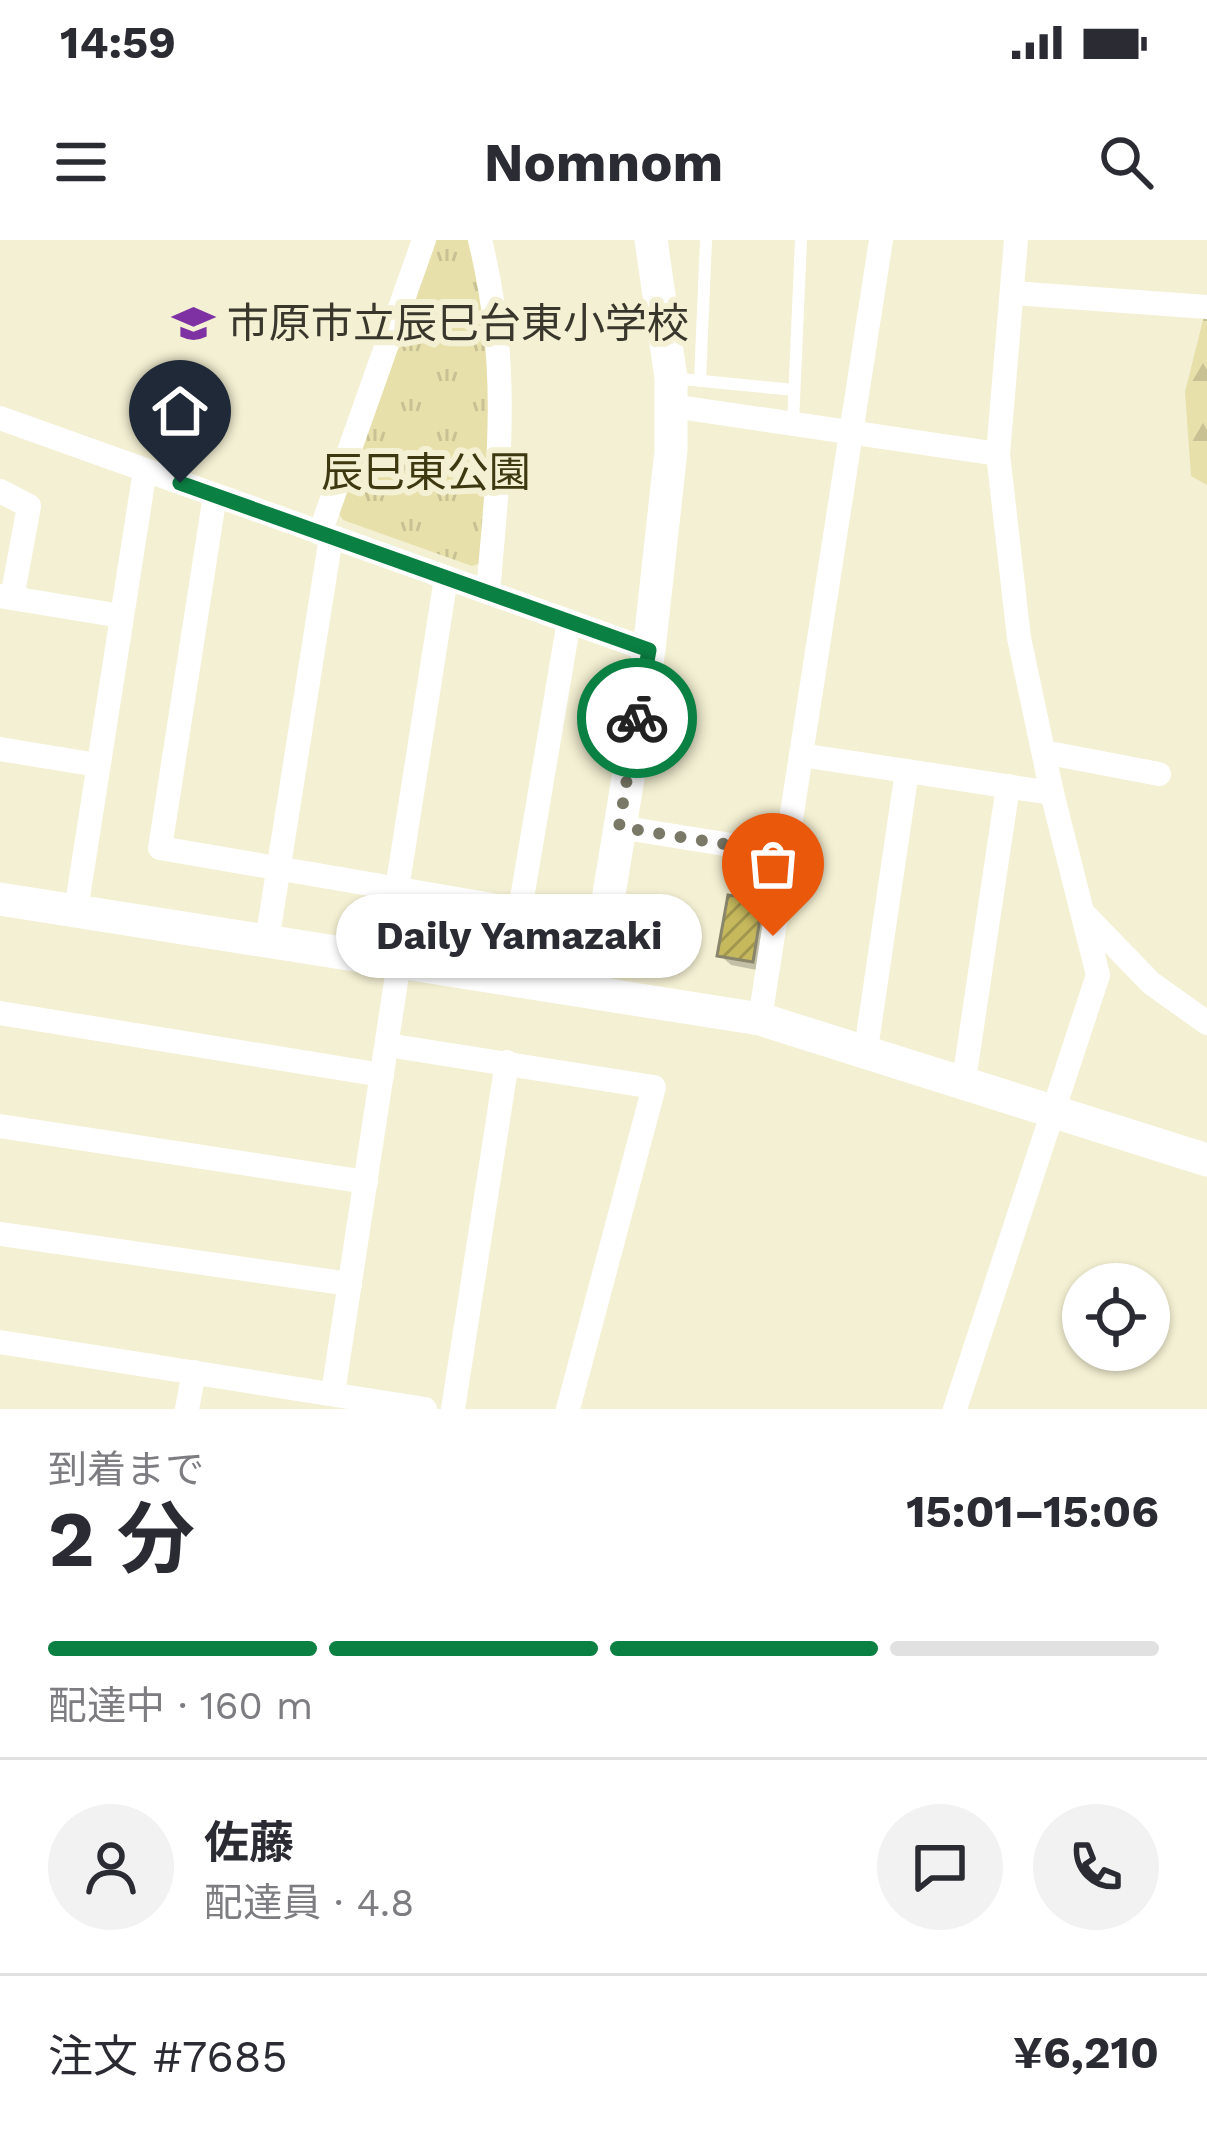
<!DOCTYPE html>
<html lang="ja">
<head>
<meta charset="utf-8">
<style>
	body { margin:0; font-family:"Work Sans","Noto Sans JP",sans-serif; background:#f2f2f3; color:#2b2b33; height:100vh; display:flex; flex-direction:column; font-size:45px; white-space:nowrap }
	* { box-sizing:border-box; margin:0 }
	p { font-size:39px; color:#7c7c81 }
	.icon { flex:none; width:66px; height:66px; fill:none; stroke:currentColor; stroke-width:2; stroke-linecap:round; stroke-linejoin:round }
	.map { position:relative; height:1169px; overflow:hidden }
	.details { display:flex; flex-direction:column; background:#fff; flex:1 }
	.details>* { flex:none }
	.controls { position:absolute; left:1062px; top:1023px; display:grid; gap:24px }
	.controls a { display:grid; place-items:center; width:108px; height:108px; border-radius:50%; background:#fff; box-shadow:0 3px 9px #0004; font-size:60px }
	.pin { position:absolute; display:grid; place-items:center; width:102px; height:102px; color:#fff; margin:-123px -51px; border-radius:50% 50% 50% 0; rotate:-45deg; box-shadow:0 0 12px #0007 }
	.pin .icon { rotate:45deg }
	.courier { position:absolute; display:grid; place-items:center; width:120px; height:120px; margin:-60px; border:9px solid #0b8043; border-radius:50%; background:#fff; color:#222; box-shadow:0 3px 15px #0007 }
	.bubble { position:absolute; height:84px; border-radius:42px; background:#fff; box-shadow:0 3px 9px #0004; font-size:39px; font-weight:700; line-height:84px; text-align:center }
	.summary em { font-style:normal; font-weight:700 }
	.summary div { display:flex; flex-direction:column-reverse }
	.summary { display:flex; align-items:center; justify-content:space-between; height:204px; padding:0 48px }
	h1 { font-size:78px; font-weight:700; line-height:90px }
	.bar { display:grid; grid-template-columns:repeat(4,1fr); gap:18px 12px; align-content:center; height:144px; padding:0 48px }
	.bar i { height:15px; border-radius:9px; background:#e1e1e2 }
	.bar .on { background:#0b8043 }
	.bar p { grid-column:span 4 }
	.line { display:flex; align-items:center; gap:30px; padding:0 48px; border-top:3px solid #e1e1e2 }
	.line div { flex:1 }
	.round { display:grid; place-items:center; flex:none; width:126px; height:126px; border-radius:63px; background:#f2f2f3 }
	.status { display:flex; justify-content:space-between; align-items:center; height:84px; padding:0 60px; background:#fff; direction:ltr }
	.status svg { height:33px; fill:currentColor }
	header { display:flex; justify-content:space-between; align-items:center; height:156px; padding:0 48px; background:#fff; font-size:54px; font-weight:700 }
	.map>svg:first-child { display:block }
</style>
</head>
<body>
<div class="status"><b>14:59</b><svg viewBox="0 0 49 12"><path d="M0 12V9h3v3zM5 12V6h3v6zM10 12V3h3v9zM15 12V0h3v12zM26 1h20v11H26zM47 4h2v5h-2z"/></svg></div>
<header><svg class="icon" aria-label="menu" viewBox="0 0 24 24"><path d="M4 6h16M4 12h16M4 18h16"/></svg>Nomnom<svg class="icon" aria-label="search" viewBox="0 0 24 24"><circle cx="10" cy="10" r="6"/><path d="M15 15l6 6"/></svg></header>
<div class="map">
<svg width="1207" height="1169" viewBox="0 0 1207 1169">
	<defs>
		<pattern id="grass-tufts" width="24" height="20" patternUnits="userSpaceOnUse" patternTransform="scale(3)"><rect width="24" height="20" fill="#e7e0ab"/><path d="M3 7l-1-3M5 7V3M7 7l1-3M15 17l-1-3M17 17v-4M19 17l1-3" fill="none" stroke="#c7c193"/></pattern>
		<pattern id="forest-firs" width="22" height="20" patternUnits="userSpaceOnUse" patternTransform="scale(3)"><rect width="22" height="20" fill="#e7e0ab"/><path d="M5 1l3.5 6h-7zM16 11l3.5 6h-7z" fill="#c7c193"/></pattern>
		<pattern id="building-hatch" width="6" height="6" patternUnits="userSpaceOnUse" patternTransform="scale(3)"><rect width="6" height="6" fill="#c5b85d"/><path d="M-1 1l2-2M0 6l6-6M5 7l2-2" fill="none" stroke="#a1964d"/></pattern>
	</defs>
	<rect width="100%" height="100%" fill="#f4f0d3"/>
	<polygon fill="url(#grass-tufts)" points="435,0 481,0 491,67 484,322 472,326 343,280 337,271"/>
	<polygon fill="url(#forest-firs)" points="1207,64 1207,245 1191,236 1185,152"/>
	<polygon fill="#0003" points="762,663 772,674 762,731 731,725 720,715"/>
	<polygon fill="url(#building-hatch)" stroke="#89866b" stroke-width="3" points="728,655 763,660 753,722 717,716"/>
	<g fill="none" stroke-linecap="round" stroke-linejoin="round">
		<g stroke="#fff" stroke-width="12">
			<polyline points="672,138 794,150"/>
			<polyline points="700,141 706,0"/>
			<polyline points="793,183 801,0"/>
		</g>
		<g stroke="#fff" stroke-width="24">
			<path d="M 480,0 C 511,125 499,227 488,352"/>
			<polyline points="1012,53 1207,67"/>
			<polyline points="672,166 998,214"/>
			<polyline points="0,178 649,410"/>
			<polyline points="0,251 29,266 12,358"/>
			<polyline points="215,255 160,608 520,670 569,381"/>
			<polyline points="320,293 424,0"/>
			<polyline points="0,356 121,376"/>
			<polyline points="0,509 97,525"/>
			<polyline points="1044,512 1159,534"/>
			<polyline points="801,515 1052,553"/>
			<polyline points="619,587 786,614"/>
			<polyline points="397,649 446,338"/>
			<polyline points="76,670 145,230"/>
			<polyline points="1087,677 1151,743 1207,783"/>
			<polyline points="267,701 331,297"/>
			<polyline points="0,773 382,835"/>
			<polyline points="760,779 881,0"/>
			<polyline points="387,805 654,847 568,1169"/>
			<polyline points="866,809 907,531"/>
			<polyline points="964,840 1008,546"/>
			<polyline points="0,886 366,942"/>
			<polyline points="0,994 350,1044"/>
			<polyline points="0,1102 425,1169"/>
			<polyline points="333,1153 399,722"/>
			<polyline points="187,1169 194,1132"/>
			<polyline points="453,1169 507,822"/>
			<polyline points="955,1169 1098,735 1052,553 1019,398 998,214 1016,0"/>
		</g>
		<g stroke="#fff" stroke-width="33">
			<polyline points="0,659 760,779 1207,920"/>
			<polyline points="593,752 649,410 671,211 671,138 651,0"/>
		</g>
	</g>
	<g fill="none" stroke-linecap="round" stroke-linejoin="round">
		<polyline stroke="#7a7866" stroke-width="12" stroke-dasharray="0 21.6" points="637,478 619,587 786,614 773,696"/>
		<polyline stroke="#0b8043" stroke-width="15" points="180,243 649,410 637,478"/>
	</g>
	<defs>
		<symbol id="school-bare" viewBox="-9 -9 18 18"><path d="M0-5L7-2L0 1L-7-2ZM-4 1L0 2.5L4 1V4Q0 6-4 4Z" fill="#7d31a3" stroke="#f4f0d3" stroke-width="2.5" paint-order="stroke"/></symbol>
	</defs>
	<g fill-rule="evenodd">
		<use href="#school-bare" x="164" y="54" width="59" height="59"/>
	</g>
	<g text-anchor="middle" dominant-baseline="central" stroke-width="12" stroke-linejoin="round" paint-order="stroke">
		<g font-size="42" fill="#39372c" stroke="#f4f0d3" text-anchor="start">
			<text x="227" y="83">市原市立辰巳台東小学校</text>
		</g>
		<g font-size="42" fill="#3d3810" stroke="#f4f0d3">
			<text x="426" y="232">辰巳東公園</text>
		</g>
	</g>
</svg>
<div class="controls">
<a><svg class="icon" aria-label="locate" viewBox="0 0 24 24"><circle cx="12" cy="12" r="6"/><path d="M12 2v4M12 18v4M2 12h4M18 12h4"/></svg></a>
</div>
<div class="pin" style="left:773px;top:696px;background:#ea580c"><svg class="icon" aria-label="bag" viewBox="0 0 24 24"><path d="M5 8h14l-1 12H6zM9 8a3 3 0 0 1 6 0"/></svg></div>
<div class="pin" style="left:180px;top:243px;background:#1f2937"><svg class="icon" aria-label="home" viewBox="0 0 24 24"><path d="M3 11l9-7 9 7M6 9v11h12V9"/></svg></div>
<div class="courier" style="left:637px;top:478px"><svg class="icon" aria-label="bike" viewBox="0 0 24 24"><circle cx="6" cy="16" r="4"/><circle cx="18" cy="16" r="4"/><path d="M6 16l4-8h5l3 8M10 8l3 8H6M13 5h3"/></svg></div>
<div class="bubble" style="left:336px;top:654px;width:366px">Daily Yamazaki</div>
</div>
<section class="details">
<div class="summary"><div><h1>2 分</h1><p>到着まで</p></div><em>15:01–15:06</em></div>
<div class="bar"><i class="on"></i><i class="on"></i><i class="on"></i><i></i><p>配達中 · 160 m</p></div>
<div class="line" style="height:216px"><a class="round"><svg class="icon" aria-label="person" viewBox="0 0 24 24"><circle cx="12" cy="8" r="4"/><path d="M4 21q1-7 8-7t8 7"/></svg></a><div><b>佐藤</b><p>配達員 · 4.8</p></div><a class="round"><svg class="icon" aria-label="chat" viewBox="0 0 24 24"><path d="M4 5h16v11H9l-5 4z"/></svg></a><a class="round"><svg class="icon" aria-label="phone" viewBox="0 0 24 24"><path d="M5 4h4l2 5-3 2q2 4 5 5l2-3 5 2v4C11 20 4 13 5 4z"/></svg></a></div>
<div class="line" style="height:156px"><div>注文 #7685</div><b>¥6,210</b></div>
</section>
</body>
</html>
